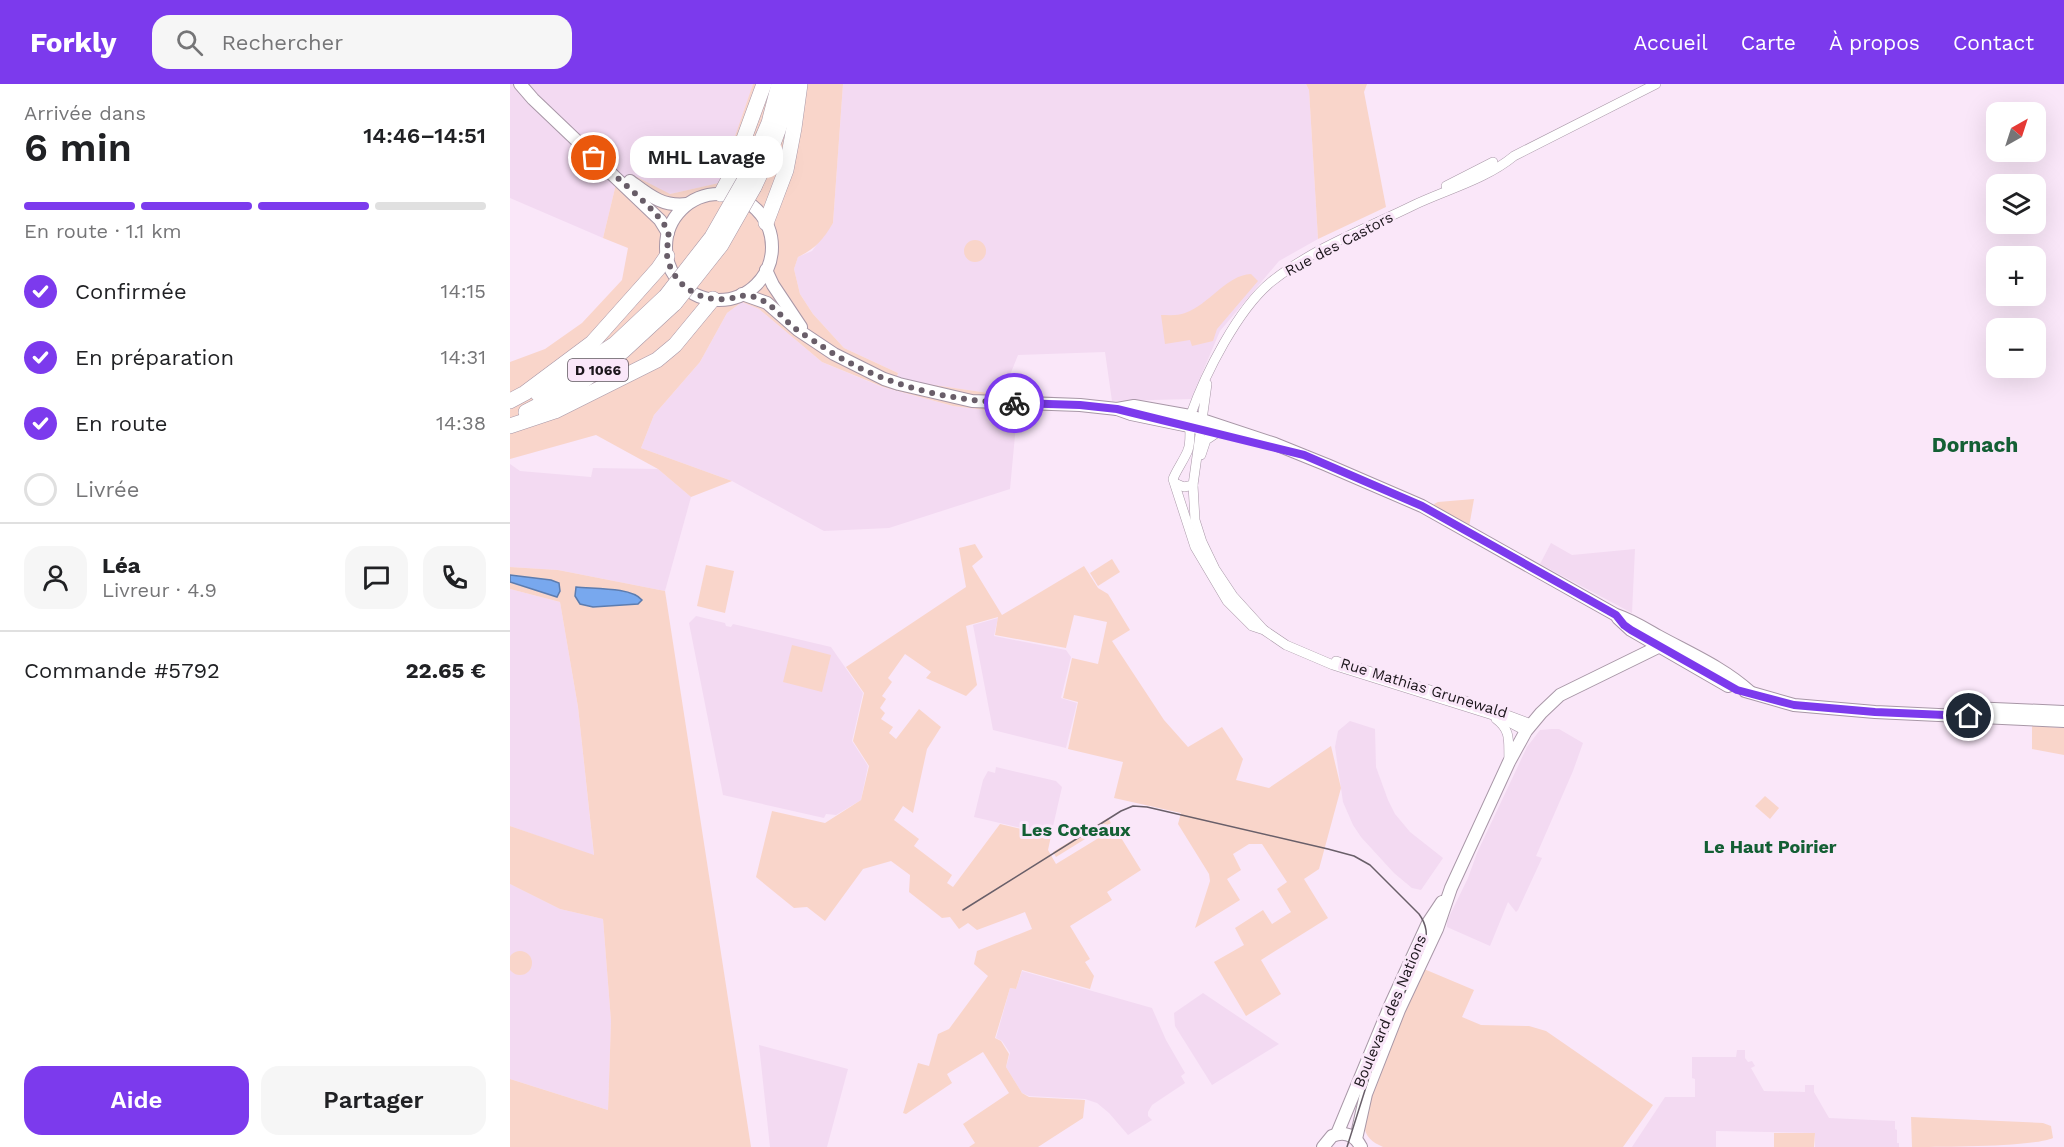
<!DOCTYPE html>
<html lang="fr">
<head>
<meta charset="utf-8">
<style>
	body { margin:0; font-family:"Work Sans",sans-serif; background:#f6f6f6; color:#202124; height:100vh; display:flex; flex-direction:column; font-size:22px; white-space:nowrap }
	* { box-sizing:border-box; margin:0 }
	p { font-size:20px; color:#757577 }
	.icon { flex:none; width:33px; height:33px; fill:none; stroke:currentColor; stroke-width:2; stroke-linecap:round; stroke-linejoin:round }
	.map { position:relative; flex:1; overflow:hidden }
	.panel { display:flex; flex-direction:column; background:#fff; width:510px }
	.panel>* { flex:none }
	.needle { width:39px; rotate:39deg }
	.tools { position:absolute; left:1476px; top:18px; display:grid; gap:12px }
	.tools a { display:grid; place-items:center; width:60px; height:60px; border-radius:12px; background:#fff; box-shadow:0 6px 24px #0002; font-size:30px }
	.pin { position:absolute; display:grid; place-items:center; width:51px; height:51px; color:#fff; margin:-26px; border:3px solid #fff; border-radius:50%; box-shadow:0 2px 6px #0007 }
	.courier { position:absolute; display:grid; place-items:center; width:60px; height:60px; margin:-30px; border:4px solid #7c3aed; border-radius:50%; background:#fff; color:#222; box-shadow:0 2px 8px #0007 }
	.bubble { position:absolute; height:42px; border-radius:18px; background:#fff; box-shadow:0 6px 24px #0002; font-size:20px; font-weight:600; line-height:42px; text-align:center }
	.overview em { font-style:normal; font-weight:600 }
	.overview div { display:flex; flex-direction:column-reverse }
	.overview { display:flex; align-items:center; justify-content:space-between; height:102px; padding:0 24px }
	h1 { font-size:39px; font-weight:600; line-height:45px }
	.bar { display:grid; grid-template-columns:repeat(4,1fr); gap:9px 6px; align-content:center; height:72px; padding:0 24px }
	.bar i { height:8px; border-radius:4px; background:#e0e0e0 }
	.bar .current { background:#7c3aed }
	.bar p { grid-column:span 4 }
	.line { display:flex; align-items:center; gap:15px; padding:0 24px; border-top:2px solid #e0e0e0 }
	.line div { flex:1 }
	.round { display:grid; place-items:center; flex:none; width:63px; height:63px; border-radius:18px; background:#f6f6f6 }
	ol { padding:0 24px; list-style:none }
	li { display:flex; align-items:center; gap:18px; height:66px }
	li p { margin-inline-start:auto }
	li .icon { padding:6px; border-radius:50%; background:#7c3aed; color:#fff; stroke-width:4 }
	li:last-child { color:#757577 }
	li i { width:33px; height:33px; border:3px solid #e0e0e0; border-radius:50% }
	.cta { display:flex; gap:12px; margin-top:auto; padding:12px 24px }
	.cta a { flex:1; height:69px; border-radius:18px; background:#7c3aed; color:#fff; font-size:24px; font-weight:600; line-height:69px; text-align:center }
	.cta a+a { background:#f6f6f6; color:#202124 }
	header { display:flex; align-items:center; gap:36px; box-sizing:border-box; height:84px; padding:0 30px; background:#7c3aed; color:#fff }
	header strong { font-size:28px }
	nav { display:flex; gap:33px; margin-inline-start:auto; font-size:21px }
	.search { width:420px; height:54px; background:#f6f6f6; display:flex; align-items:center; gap:15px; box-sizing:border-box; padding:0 21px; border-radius:18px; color:#757577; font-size:22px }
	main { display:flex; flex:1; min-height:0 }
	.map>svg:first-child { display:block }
</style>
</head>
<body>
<header>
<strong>Forkly</strong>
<div class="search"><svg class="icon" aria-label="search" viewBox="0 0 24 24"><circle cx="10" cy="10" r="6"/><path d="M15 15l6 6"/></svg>Rechercher</div>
<nav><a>Accueil</a><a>Carte</a><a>À propos</a><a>Contact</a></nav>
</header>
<main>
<section class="panel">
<div class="overview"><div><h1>6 min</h1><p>Arrivée dans</p></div><em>14:46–14:51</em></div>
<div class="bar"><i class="current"></i><i class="current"></i><i class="current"></i><i></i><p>En route · 1.1 km</p></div>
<ol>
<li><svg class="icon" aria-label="check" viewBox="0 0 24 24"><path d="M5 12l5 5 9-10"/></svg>Confirmée<p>14:15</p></li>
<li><svg class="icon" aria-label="check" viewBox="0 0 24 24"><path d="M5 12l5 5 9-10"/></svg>En préparation<p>14:31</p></li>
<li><svg class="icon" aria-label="check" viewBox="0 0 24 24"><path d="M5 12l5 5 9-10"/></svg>En route<p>14:38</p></li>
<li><i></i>Livrée</li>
</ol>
<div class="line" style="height:108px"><a class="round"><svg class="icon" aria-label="person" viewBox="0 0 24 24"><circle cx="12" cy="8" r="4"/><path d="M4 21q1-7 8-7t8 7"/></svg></a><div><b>Léa</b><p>Livreur · 4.9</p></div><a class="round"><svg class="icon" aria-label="chat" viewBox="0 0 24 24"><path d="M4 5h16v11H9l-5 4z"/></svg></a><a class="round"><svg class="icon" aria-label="phone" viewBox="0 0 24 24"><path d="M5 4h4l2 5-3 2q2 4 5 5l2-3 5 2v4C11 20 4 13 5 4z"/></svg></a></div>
<div class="line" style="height:78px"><div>Commande #5792</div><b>22.65 €</b></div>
<div class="cta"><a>Aide</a><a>Partager</a></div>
</section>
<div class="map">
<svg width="1554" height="1063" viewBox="0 0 1554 1063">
	<rect width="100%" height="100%" fill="#fae7f9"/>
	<g fill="#f3daf2">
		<polygon points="0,0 243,0 210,99 160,110 106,100 93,154 0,114"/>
		<polygon points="333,0 796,0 799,6 808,155 769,177 710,247 681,315 602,317 595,268 508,271 492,311 410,299 387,293 388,289 334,264 303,230 290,210 284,185 288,173 302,167 323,139"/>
		<polygon points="232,218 249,225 312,278 372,303 443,322 507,330 500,405 379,444 314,447 222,397 131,364 144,331 190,278 217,229"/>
		<polygon points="0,380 10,387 81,393 83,384 148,385 181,413 155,507 48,486 0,483"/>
		<polygon points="1041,459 1062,471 1125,465 1122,529 1030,480"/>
		<polygon points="0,505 50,518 68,623 84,772 0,742"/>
		<polygon points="186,532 215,539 216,542 221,543 223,540 321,563 353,609 342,657 358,682 351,716 326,731 316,730 314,734 213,711 179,539"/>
		<polygon points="488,534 484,552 556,566 561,573 551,614 567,619 556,664 483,646 463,541"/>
		<polygon points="840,637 865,645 866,683 878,716 885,730 900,748 933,774 911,806 902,804 884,789 851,753 843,741 833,718 825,663 828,647"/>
		<polygon points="1042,645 1049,645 1073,659 1063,687 1026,772 1032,774 1008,826 1006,828 998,818 980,862 937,843 937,837 958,794 967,769 1017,663 1030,646"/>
		<polygon points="486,683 546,697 552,703 541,751 464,733 473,696 478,687 485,689"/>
		<polygon points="0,800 50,825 93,835 101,937 98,1026 0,995"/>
		<polygon points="512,887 642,924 656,956 675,989 671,992 675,999 642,1021 638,1028 638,1032 642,1036 618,1051 599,1029 587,1019 575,1015 519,1012 512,1009 496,983 500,969 492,957 486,954 500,904 506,905"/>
		<polygon points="693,909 769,960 702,1001 665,942 664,929"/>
		<polygon points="249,961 338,985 317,1063 260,1063"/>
		<polygon points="1227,966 1235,966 1235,974 1238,978 1242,977 1245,982 1241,984 1254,1007 1295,1008 1295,1001 1304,1001 1304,1008 1319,1034 1385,1037 1385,1045 1387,1046 1387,1059 1389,1059 1389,1063 1305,1063 1305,1049 1206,1047 1206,1063 1122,1063 1155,1013 1185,1013 1185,995 1182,994 1182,973 1226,973"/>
	</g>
	<g fill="#f9d5ca">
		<path d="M 243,0 L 333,0 L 323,139 C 313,156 305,165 288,173 L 284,185 L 290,210 L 303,230 L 334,264 L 388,289 L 387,293 L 410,299 L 492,311 L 507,330 L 443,322 L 373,303 L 312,278 L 249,225 L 232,218 L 217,229 L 190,278 L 144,331 L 131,364 L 222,397 L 181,413 L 148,385 L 86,351 L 0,375 L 0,278 L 35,265 L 72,239 L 112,196 L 118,164 L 93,154 L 106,100 L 121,90 L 160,110 L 209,99 Z"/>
		<polygon points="796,0 857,0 854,8 876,123 808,155 799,6"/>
		<circle cx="465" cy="167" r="11"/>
		<path d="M 741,190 L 748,197 L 707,245 L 703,257 L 682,262 L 680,256 L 655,260 L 651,231 C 658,231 668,232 675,229 C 699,221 716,191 741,190 Z"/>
		<polygon points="964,415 959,443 925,423 924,420 928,418"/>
		<polygon points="465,460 473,473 462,482 492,531 574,482 588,504 598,510 620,546 602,557 654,636 678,663 712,643 733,675 726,696 759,704 821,662 831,704 809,785 794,795 818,834 751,876 771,910 736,932 704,878 734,861 725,844 753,826 762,840 781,828 767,805 777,798 752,760 739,760 723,770 731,786 717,795 730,816 685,844 700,797 699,790 668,740 671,729 604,714 613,678 558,665 568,618 553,614 562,574 588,580 597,538 564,531 556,564 485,551 488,533 456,542 467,601 456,612 416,594 421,588 395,570 378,594 382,598 372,612 376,615 370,624 375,629 371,635 383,643 379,649 386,655 409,625 431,643 417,665 403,729 393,722 384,736 409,755 404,762 442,791 437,799 443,803 490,740 541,752 538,766 546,780 605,744 631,786 597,808 602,816 560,842 580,875 575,878 584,892 580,905 512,886 506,905 500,904 485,954 491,957 499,970 496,983 512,1009 519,1013 575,1016 573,1034 528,1063 459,1063 465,1059 453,1040 499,1009 473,968 437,990 442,999 396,1030 393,1029 408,979 419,982 428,950 439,945 478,892 464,880 467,867 522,845 515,828 467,846 458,839 449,845 440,833 432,834 399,808 400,791 381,777 353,785 315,837 297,823 284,824 246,793 262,727 315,739 351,716 359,682 343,657 354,609 336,583 456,503 449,464"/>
		<polygon points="602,475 610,488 588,502 580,489"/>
		<polygon points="196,481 224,487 215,529 187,522"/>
		<polygon points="0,483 48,486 155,507 241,1063 0,1063 0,995 98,1026 101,937 93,835 50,825 0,800 0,742 84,771 68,623 50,518 0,505"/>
		<polygon points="282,561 321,571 312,608 273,598"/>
		<polygon points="1522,642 1554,644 1554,671 1522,665"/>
		<polygon points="1255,712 1269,724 1260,735 1245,722"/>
		<polygon points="598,734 601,739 546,773 543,768"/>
		<circle cx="10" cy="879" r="12"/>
		<path d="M 914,885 L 964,906 L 952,933 L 971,941 L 1019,942 L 1036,947 L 1143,1021 L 1113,1063 L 873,1063 C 862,1058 855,1053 854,1040 C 853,1026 862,1009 867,996 C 881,958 897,922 914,885 Z"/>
		<path d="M 1401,1033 L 1533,1039 L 1541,1042 L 1543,1054 C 1523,1063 1431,1063 1402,1063 Z"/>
		<polygon points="1264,1049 1305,1049 1304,1063 1264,1063"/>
	</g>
	<g fill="#78a8ee" stroke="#5c7caf" stroke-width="1.5">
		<polygon points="0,491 41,496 49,499 50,507 47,513 0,498"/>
		<path d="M 66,503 C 83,505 121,503 132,516 L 128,520 L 83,523 L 70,520 L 65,512 Z"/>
	</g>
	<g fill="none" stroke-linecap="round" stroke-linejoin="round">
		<defs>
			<g id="minor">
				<polyline points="936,102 983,78"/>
				<polyline points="691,371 696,356 708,348"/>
				<polyline points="665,399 674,403 683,401 697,300"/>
				<polyline points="683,401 685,436 692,458 705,485 723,512 753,545"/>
				<polyline points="826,577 959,618"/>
				<polyline points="989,628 1021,640"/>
				<path d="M 986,635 C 1002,647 998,658 999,676"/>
				<path d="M 1016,647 L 989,633 L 823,581 L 776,561 L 754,546 L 742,542 L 717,517 L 685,463 L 663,395 C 667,385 674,376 678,366 C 682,355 678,341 681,330 C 695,290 728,225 761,198 C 802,165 855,145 902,122 C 935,106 975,96 1004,72 L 1146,0"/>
			</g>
			<g id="major">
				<polyline points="10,0 23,15 150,136 158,149"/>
				<path d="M 120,97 C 139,111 152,123 177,120"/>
				<circle cx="209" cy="163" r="53"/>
				<polyline points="256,186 263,201 291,243"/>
				<polyline points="232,210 257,219 288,246 324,270 374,295 389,300 462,317 570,321 607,325 621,330 703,347"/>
				<path d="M 607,325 L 624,322 L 680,332 L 765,360 L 817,381 L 912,422 L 1106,531 C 1121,536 1134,544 1148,552 C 1179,569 1214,584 1240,608"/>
				<polyline points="1108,534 1121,546 1218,602"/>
				<polyline points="1235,607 1284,621 1365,628 1554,637"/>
				<polyline points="1461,624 1554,628"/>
				<polyline points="827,1050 880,922 918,839 932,818"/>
				<polyline points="846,1055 856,1010 889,926 927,845 941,804 999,678 1016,647 1031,629 1050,611 1148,563"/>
				<path d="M 813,1063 L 822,1052 C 834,1047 845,1051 851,1063"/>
			</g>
			<g id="highway">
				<polyline points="234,97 259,39 269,0"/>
				<path d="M 244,103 C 260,70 274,36 281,0"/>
				<polyline points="211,110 220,93 254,0"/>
				<polyline points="256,139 276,86 284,44 290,0"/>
				<polyline points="28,310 105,260 156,212"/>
				<polyline points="0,317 15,309 82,259 148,185 157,172"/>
				<polyline points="16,328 65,303 113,267 165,219"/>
				<polyline points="0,342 45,327 147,276 165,261 203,215"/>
			</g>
		</defs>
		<use href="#minor" stroke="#a897a7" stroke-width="10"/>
		<use href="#major" stroke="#a897a7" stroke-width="14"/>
		<use href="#highway" stroke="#a897a7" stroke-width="16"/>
		<use href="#minor" stroke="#fff" stroke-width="9"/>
		<use href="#major" stroke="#fff" stroke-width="12"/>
		<use href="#highway" stroke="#fff" stroke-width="15"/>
		<path stroke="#695f69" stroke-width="1.5" d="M 453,826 L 611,727 L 623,722 L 637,723 L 818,765 L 844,772 L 860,781 L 909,830 C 917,841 918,851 914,864 L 862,984 L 837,1063"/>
		<defs>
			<g id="highway-bridge">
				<polyline points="156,212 202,153 234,97"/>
				<polyline points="165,219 211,161 244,103"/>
			</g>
		</defs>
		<use href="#highway-bridge" stroke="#a897a7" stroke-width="16" stroke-linecap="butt"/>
		<use href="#highway-bridge" stroke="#fff" stroke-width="15"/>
	</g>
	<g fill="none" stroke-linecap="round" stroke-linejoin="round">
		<path stroke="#695e69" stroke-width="6" stroke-dasharray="0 10.8" d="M 84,74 C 100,88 152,129 158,148 C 160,155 156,163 157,171 C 158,181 164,192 171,199 C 183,211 200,217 217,215 C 229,213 235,209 247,214 C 263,220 274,236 287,246 C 295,252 305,257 313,263 C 370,301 437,317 504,319"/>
		<polyline stroke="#7c3aed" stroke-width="8" points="504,319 570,321 607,325 794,371 912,422 1106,531 1114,541 1121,546 1227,606 1284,621 1365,628 1459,632"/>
	</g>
	<g text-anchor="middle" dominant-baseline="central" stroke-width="6" stroke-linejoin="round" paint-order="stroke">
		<rect fill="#fae7f9" stroke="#5e545e" stroke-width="1.5" x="58" y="275" width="60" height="22" rx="4.5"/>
		<g font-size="14" font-weight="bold" fill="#1b151b">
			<text x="88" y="286">D 1066</text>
		</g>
		<g font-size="15" fill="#1b151b" stroke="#fae7f9">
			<text transform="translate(829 160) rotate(-28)">Rue des Castors</text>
			<text transform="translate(914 604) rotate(17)">Rue Mathias Grunewald</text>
			<text transform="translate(880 927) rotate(-67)">Boulevard des Nations</text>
		</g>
		<g font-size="18" font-weight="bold" fill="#135f34" stroke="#fae7f9">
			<text x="566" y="745">Les Coteaux</text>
			<text x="1260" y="762">Le Haut Poirier</text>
		</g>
		<g font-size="21" font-weight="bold" fill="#135f34" stroke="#fae7f9">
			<text x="1465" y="360">Dornach</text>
		</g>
	</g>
</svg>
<div class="tools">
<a><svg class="needle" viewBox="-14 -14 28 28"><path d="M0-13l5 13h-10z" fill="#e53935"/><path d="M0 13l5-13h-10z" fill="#757577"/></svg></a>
<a><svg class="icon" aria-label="layers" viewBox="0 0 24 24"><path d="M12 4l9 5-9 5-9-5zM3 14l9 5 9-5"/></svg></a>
<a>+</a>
<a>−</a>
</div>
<div class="pin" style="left:84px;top:74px;background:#ea580c"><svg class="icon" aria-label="bag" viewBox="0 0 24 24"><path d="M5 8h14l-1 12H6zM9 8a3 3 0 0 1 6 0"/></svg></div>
<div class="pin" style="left:1459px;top:632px;background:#1f2937"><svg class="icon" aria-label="home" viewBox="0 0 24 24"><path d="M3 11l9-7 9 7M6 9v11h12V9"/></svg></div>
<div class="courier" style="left:504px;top:319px"><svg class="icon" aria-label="bike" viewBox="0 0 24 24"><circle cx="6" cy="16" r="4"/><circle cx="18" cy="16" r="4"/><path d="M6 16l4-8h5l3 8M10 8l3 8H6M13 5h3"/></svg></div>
<div class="bubble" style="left:120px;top:52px;width:153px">MHL Lavage</div>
</div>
</main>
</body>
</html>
